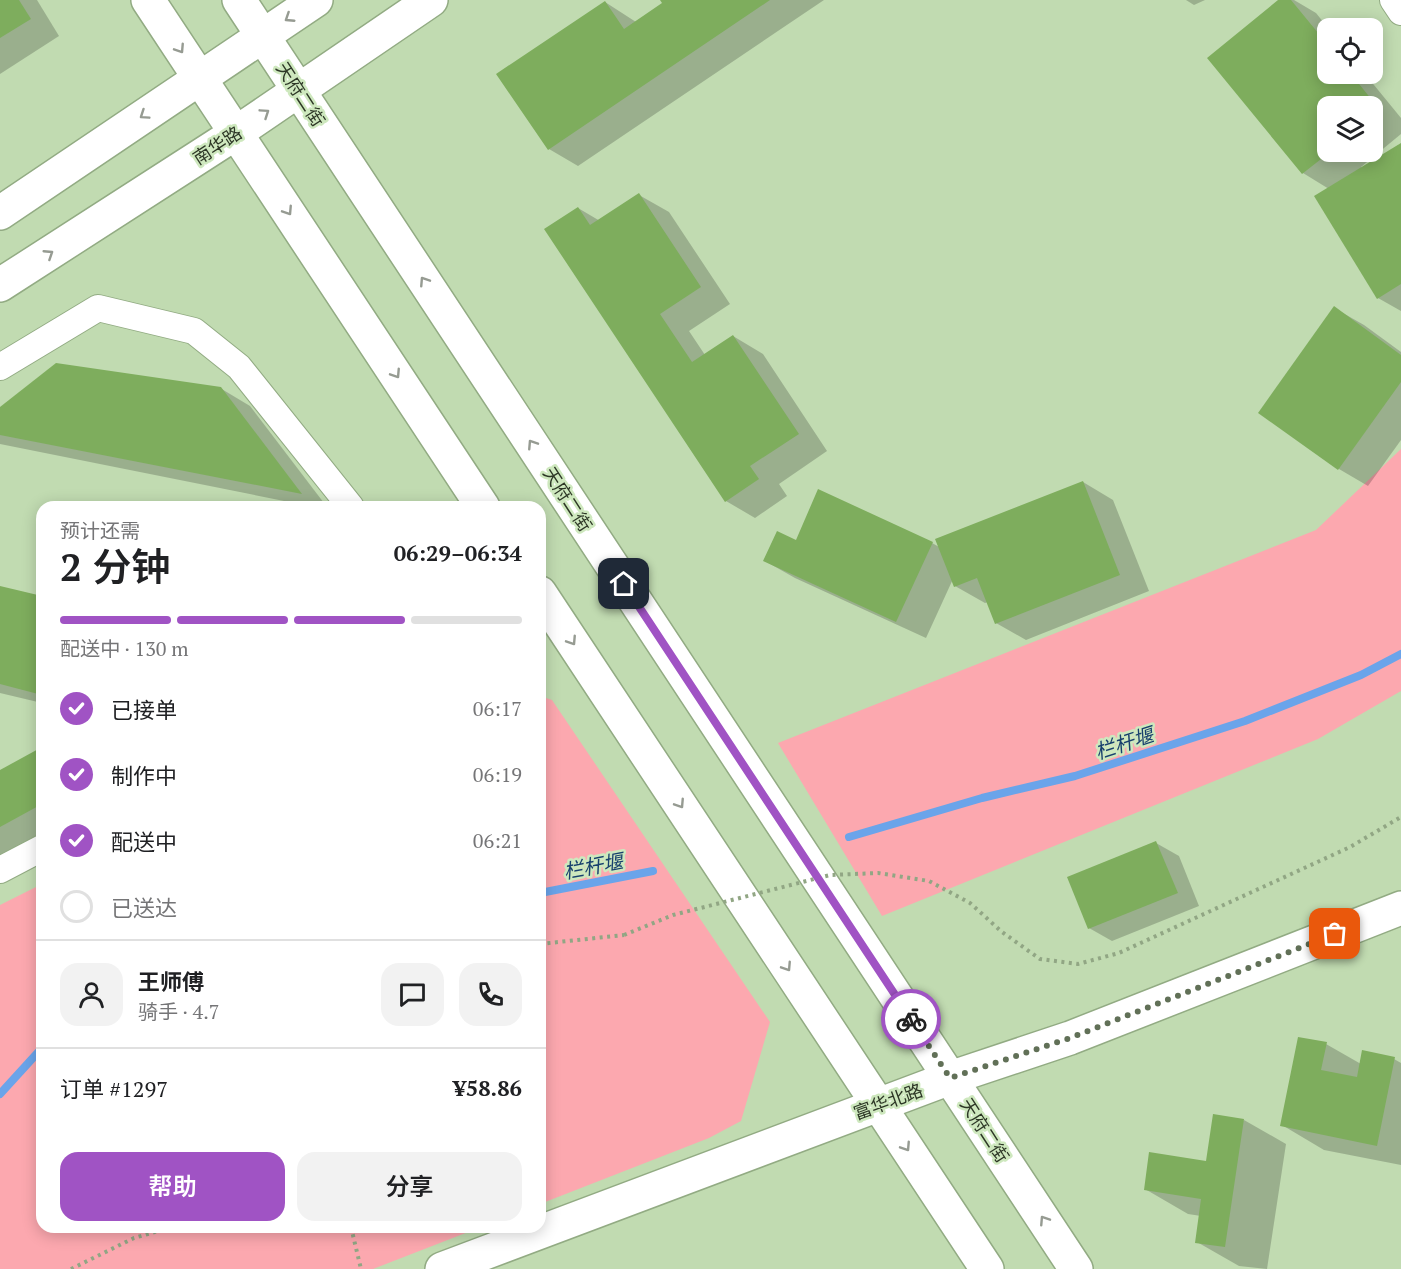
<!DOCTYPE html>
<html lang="zh">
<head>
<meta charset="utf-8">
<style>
	body { margin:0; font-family:"PT Serif","Noto Sans SC",serif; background:#f2f2f2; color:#202124; height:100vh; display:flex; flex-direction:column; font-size:22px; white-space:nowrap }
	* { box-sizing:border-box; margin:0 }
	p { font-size:20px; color:#757577 }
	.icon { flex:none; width:33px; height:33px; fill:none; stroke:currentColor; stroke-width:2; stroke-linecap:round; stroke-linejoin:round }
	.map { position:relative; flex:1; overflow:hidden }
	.panel { position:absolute; left:36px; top:501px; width:510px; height:732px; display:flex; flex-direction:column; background:#fff; border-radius:18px; box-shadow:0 3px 15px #0003 }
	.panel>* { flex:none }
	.tools { position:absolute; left:1317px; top:18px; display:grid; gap:12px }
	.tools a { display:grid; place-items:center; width:66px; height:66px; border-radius:12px; background:#fff; box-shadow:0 3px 15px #0003; font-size:30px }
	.pin { position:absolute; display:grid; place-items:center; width:51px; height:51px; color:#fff; margin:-26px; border-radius:12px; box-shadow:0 3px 9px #0006 }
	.courier { position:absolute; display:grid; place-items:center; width:60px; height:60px; margin:-30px; border:4px solid #a053c4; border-radius:50%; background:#fff; color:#222; box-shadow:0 2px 8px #0007 }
	.headline em { font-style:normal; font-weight:600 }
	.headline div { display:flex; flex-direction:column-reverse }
	.headline { display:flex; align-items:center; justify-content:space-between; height:102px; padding:0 24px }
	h1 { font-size:39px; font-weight:600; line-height:45px }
	.bar { display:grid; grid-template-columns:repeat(4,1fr); gap:9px 6px; align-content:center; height:72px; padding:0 24px }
	.bar i { height:8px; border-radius:4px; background:#e0e0e0 }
	.bar .selected { background:#a053c4 }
	.bar p { grid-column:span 4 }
	.line { display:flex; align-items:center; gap:15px; padding:0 24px; border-top:2px solid #e0e0e0 }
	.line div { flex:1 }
	.round { display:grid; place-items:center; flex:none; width:63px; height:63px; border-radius:18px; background:#f2f2f2 }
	ol { padding:0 24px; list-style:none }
	li { display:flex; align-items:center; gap:18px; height:66px }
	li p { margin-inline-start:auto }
	li .icon { padding:6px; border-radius:50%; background:#a053c4; color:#fff; stroke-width:4 }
	li:last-child { color:#757577 }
	li i { width:33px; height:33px; border:3px solid #e0e0e0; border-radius:50% }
	.primary-button { display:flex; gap:12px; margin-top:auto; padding:12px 24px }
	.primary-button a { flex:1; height:69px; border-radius:18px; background:#a053c4; color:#fff; font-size:24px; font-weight:600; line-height:69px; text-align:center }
	.primary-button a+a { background:#f2f2f2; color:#202124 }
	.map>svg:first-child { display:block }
</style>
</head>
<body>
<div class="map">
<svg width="1401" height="1269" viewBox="0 0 1401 1269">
	<rect width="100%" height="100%" fill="#c1dbb1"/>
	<g fill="#fca8af">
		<polygon points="1401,449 1401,691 1318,739 882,916 778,743 1316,530"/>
		<polygon points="540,696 552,700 770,1022 741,1121 709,1138 540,1204"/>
		<polygon points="42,884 42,1227 481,1227 373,1269 0,1269 0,905"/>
	</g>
	<g fill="#0003" fill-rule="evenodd">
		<polygon points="0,0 37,0 59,36 0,74"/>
		<polygon points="662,0 824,0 578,166 549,149 605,2 636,22 664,3"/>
		<polygon points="1186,0 1205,0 1194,5"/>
		<path d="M 1281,0 L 1294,0 L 1316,13 L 1328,28 L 1328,74 L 1365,74 L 1401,118 L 1401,134 L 1361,167 L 1362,169 L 1401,145 L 1401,311 L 1378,298 L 1329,189 L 1303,173 ZM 1328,106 L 1372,106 L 1372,152 L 1328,152 Z"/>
		<polygon points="639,195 669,212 730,304 689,331 705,355 733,336 763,354 827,451 779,484 787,496 755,518 726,501 578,208 600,221"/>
		<polygon points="1334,308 1364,325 1401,352 1401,440 1368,486 1339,469"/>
		<polygon points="220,388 250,406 327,507 314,507 0,444 0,409"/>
		<polygon points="1083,482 1113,500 1149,591 1026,640 996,623 988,602 985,603 955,586 953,579 926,638 795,578 765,561 796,542 932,543 941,548"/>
		<polygon points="0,587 42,598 42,703 0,693"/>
		<polygon points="42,749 42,836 0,859 0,771"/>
		<polygon points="1156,843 1179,856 1199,906 1112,941 1089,928"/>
		<polygon points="1326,1044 1361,1064 1394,1059 1401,1063 1401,1165 1324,1150 1282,1125"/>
		<polygon points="1244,1120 1286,1144 1267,1269 1239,1266 1197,1242 1201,1216 1188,1214 1145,1189 1207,1163"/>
	</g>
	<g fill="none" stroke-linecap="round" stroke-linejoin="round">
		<g stroke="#6aa4ea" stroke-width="8">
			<polyline points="849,837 982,798 1075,776 1245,721 1361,675 1401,654"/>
			<polyline points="540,893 653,871"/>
			<polyline points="0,1094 42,1048"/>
		</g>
	</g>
	<g fill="#7ead5d">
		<polygon points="0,0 19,0 31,19 0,38"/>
		<polygon points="660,0 770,0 548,150 496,74 605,1 624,29 662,3"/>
		<polygon points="1278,0 1291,0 1328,45 1328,74 1351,74 1380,110 1372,117 1372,106 1328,106 1328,152 1330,152 1302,174 1207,58"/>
		<polygon points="1401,143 1401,284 1377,299 1314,196"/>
		<polygon points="639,193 701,287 660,314 692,362 733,335 799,434 750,466 759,479 725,502 544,229 578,207 590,225"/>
		<polygon points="1334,306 1401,355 1401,382 1338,470 1258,413"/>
		<polygon points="56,363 221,387 302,494 0,435 0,407"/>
		<polygon points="1083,481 1120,575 995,624 977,578 954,587 935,539"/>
		<polygon points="818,489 933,542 896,622 763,561 777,531 796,540"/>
		<polygon points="0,586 42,596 42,695 0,684"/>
		<polygon points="42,747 42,804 0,827 0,770"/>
		<polygon points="1156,841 1178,893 1088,929 1067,877"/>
		<polygon points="1298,1037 1327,1042 1321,1070 1357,1077 1362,1050 1395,1057 1377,1146 1280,1126"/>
		<polygon points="1213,1114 1244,1119 1225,1247 1195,1243 1201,1199 1144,1190 1149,1152 1206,1161"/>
	</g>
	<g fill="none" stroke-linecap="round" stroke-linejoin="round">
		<defs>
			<g id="minor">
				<polyline points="1393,0 1401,12"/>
				<polyline points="0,367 98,308 194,331 239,367 351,507"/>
				<polyline points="0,870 42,848"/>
			</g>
			<polyline id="tertiary" points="442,1269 950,1078 1070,1038 1401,908"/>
			<g id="secondary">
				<polyline points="148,0 483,507"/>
				<polyline points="239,0 1076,1269"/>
				<polyline points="0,213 316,0"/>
				<polyline points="0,285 236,133 431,0"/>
				<polyline points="540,593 987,1269"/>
			</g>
		</defs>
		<use href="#minor" stroke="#92ab83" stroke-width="28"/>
		<use href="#tertiary" stroke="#92ab83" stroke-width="36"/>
		<use href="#secondary" stroke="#92ab83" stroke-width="36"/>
		<g stroke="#91a684" stroke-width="4" stroke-dasharray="3 4.5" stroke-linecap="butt">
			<polyline points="540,944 624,935"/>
			<polyline points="351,1227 361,1269"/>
			<polyline points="71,1269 134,1238 172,1227"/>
		</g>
		<use href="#minor" stroke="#fff" stroke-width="26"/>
		<use href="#tertiary" stroke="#fff" stroke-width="33"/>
		<use href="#secondary" stroke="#fff" stroke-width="33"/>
		<polyline stroke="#91a684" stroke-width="4" stroke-dasharray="3 4.5" stroke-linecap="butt" points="624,935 673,915 830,875 878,873 929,881 970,903 1002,932 1040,959 1078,964 1119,953 1350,847 1401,817"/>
	</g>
	<defs><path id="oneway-chevron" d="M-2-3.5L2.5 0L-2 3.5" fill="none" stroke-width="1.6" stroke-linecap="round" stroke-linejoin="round" transform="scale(1.5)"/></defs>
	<g stroke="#969b92">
		<use href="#oneway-chevron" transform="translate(289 18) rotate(147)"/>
		<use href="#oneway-chevron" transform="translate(180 49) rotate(57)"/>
		<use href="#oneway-chevron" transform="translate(265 113) rotate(-34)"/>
		<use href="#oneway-chevron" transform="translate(144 115) rotate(146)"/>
		<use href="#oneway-chevron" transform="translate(288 211) rotate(57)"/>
		<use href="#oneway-chevron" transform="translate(49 254) rotate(-33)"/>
		<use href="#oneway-chevron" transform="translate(424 281) rotate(-123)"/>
		<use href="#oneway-chevron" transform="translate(396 374) rotate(57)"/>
		<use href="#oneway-chevron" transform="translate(532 444) rotate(-123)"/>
		<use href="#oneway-chevron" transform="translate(572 641) rotate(57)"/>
		<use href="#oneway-chevron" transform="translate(680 804) rotate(57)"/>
		<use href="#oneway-chevron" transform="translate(787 967) rotate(57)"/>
		<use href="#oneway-chevron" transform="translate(906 1147) rotate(57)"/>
		<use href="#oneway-chevron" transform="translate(1044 1220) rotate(-123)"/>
	</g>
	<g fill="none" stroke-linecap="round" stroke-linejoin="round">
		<polyline stroke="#617057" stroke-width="6" stroke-dasharray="0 10.8" points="911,1019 950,1078 1070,1038 1335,934"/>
		<polyline stroke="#a053c4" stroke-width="8" points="624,584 911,1019"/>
	</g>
	<g text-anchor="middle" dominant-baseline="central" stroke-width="5" stroke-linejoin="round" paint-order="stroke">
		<g font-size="18" fill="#2d3726" stroke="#cee8be">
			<text transform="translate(301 94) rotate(57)">天府二街</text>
			<text transform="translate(217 145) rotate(-33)">南华路</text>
			<text transform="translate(568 499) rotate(57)">天府二街</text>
			<text transform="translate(888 1101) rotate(-20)">富华北路</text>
			<text transform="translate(985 1130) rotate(57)">天府二街</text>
		</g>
		<g font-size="20" font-style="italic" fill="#18406d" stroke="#cee8be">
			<text transform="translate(1124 743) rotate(-18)">栏杆堰</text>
			<text transform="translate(593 866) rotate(-11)">栏杆堰</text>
		</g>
	</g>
</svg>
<div class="tools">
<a><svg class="icon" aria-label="locate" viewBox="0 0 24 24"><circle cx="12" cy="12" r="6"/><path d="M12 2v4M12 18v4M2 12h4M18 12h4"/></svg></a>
<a><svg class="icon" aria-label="layers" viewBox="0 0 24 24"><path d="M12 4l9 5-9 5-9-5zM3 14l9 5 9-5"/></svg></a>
</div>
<div class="pin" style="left:1335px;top:934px;background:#ea580c"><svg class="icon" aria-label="bag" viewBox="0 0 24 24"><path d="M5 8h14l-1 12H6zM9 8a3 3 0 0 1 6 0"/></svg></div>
<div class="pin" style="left:624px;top:584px;background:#1f2937"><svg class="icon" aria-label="home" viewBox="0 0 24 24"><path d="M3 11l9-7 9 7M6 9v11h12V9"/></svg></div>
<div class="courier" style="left:911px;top:1019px"><svg class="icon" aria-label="bike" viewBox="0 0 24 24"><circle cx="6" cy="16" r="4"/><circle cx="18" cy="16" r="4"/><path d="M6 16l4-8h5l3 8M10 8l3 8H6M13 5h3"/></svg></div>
<section class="panel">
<div class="headline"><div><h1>2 分钟</h1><p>预计还需</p></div><em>06:29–06:34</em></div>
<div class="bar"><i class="selected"></i><i class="selected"></i><i class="selected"></i><i></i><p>配送中 · 130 m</p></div>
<ol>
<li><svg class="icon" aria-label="check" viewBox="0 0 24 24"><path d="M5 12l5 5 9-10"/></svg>已接单<p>06:17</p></li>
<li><svg class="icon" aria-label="check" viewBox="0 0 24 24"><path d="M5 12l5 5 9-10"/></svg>制作中<p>06:19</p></li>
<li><svg class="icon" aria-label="check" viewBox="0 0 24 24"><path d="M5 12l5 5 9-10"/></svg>配送中<p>06:21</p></li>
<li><i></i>已送达</li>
</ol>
<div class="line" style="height:108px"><a class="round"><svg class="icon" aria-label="person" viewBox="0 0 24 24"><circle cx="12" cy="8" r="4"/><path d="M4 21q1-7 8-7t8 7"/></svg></a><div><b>王师傅</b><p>骑手 · 4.7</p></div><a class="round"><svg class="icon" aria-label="chat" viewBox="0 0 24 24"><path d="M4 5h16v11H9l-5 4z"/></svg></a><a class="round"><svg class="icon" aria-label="phone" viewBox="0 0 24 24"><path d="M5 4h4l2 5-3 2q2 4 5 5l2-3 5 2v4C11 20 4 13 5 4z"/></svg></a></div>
<div class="line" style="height:78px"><div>订单 #1297</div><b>¥58.86</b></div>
<div class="primary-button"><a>帮助</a><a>分享</a></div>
</section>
</div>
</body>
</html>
